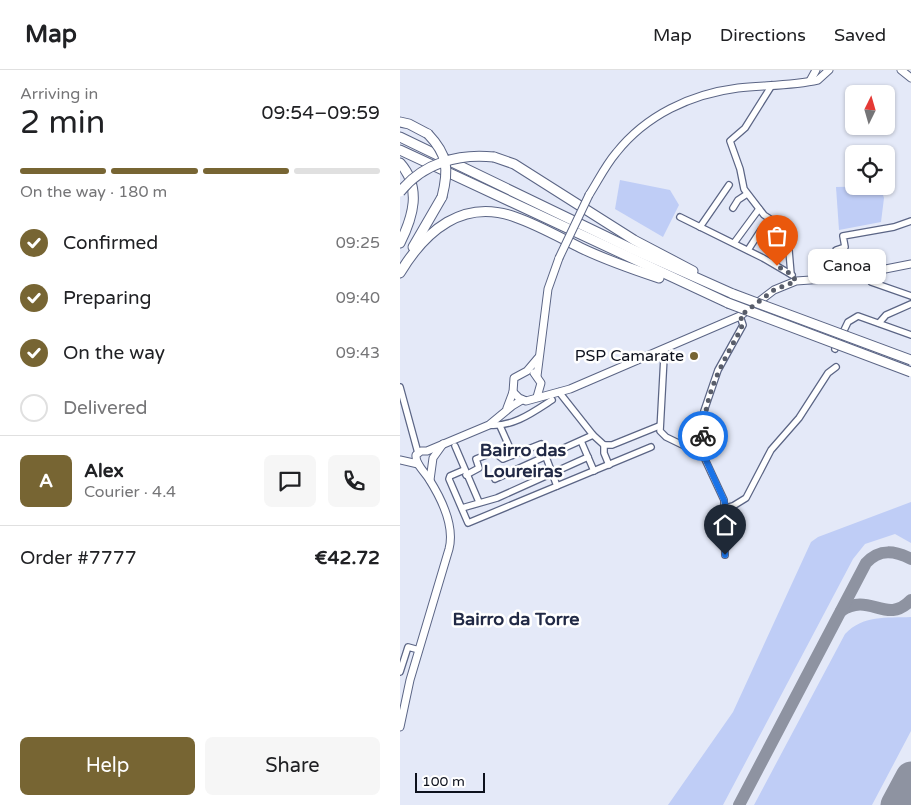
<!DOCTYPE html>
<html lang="en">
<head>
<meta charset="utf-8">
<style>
	body { margin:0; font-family:"Varela Round",sans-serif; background:#f6f6f6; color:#202124; height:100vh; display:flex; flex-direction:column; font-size:19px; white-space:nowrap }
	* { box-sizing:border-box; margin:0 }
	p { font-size:16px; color:#757577 }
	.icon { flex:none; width:28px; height:28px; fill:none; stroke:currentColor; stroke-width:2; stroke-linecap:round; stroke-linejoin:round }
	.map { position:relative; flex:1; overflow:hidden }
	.sheet { display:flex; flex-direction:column; background:#fff; width:400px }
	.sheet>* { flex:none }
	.needle { width:32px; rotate:5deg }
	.fabs { position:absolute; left:445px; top:15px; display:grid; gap:10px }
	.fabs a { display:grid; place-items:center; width:50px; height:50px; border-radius:8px; background:#fff; box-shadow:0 1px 4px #0004; font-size:25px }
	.scale { position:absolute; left:15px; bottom:12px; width:70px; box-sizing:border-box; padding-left:5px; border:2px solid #0d111d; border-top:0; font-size:14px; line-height:18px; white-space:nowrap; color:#0d111d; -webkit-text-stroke:4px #fff; paint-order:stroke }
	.pin { position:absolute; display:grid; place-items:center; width:42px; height:42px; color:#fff; margin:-51px -21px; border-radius:50% 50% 50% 0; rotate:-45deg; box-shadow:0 0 5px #0007 }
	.pin .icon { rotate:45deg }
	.courier { position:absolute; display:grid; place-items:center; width:50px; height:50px; margin:-25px; border:4px solid #1a73e8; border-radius:50%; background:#fff; color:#222; box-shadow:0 1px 6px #0007 }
	.bubble { position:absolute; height:35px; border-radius:8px; background:#fff; box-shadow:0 1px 4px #0004; font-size:16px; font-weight:600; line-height:35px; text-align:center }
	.overview em { font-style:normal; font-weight:600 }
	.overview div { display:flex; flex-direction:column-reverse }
	.overview { display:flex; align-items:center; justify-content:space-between; height:85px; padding:0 20px }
	h1 { font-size:32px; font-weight:600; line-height:38px }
	.bar { display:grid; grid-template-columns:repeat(4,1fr); gap:8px 5px; align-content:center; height:60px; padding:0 20px }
	.bar i { height:6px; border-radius:4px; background:#e0e0e0 }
	.bar .active { background:#776533 }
	.bar p { grid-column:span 4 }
	.line { display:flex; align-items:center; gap:12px; padding:0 20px; border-top:1px solid #e0e0e0 }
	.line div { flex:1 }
	.round { display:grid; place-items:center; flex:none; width:52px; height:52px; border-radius:8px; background:#f6f6f6 }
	ol { padding:0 20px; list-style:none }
	li { display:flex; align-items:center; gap:15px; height:55px }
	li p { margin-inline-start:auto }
	li .icon { padding:5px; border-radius:50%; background:#776533; color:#fff; stroke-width:4 }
	li:last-child { color:#757577 }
	li i { width:28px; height:28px; border:2px solid #e0e0e0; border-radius:50% }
	.button { display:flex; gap:10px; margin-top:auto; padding:10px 20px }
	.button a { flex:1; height:58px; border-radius:8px; background:#776533; color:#fff; font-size:20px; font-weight:600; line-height:58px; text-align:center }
	.button a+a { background:#f6f6f6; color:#202124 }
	header { display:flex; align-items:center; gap:30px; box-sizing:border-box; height:70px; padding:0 25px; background:#fff; border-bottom:1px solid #e0e0e0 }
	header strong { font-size:24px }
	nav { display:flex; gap:28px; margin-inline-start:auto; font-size:18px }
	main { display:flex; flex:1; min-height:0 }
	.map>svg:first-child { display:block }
</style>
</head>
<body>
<header>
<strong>Map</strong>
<nav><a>Map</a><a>Directions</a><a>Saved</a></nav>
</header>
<main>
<section class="sheet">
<div class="overview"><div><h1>2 min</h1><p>Arriving in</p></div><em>09:54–09:59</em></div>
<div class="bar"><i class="active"></i><i class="active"></i><i class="active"></i><i></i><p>On the way · 180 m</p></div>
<ol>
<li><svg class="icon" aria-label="check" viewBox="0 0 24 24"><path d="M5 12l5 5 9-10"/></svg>Confirmed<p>09:25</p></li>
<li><svg class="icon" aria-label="check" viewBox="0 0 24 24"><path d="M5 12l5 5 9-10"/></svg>Preparing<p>09:40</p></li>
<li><svg class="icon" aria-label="check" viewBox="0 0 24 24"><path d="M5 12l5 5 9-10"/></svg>On the way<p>09:43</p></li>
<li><i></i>Delivered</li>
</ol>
<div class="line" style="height:90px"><b class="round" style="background:#776533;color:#fff">A</b><div><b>Alex</b><p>Courier · 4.4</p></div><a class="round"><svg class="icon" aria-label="chat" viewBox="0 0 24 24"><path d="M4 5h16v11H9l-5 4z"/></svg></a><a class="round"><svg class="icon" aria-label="phone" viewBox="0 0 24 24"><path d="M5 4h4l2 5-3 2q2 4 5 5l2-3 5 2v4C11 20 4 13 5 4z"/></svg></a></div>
<div class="line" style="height:65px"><div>Order #7777</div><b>€42.72</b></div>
<div class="button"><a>Help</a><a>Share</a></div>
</section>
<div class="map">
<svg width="511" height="735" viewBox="0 0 511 735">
	<rect width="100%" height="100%" fill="#e4e9f8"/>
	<g fill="#bfcdf6">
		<polygon points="220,110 270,120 279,135 263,167 215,139"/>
		<polygon points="480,116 484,128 481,152 439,160 436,117"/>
		<polygon points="511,432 511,473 495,464 465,474 453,489 323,735 268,735 333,642 411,472 418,467"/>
		<path d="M 511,547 L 511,661 L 472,735 L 354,735 L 445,564 C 463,545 486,548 511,547 Z"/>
	</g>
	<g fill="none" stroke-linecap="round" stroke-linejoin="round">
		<g stroke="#8e93a1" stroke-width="12">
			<path d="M 441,541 C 470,521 486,556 511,530"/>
			<path d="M 339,735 L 466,493 C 480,478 495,481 511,489"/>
		</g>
		<polyline stroke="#8e93a1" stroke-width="31" points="496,735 511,707"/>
		<defs>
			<g id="minor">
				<polyline points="372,15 345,58 330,71 340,99 344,119 364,145 381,156 388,169 391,204"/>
				<polyline points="333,138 338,130 347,124"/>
				<polyline points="280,147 363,188 392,205"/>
				<polyline points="300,157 329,115"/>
				<polyline points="334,173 359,139"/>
				<polyline points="348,180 361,160"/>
				<polyline points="467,203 471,212 511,226"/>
				<polyline points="440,208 436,180 445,177 443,166 494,157 511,151"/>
				<polyline points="479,253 486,245 511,234"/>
				<polyline points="435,279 448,252 458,246 511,265"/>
				<polyline points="262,280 264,287 260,361 266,367 303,385"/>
				<polyline points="0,317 18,383"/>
				<polyline points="159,322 193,365 204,375 212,375 259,356"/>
				<path d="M 89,355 C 113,357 132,343 152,330"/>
				<polyline points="100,356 113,385"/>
				<polyline points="181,371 194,401"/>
				<polyline points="204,375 204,383 209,395"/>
				<polyline points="55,376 79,432"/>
				<polyline points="64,400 50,406 49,409 68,453 251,377"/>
				<polyline points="66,405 79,398 76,389 94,382 103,389 141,374 157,416"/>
				<polyline points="95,409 193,365"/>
				<polyline points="62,438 97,428 188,387"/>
				<polyline points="325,438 333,436 346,428 371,380 399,348 428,303 436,297"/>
				<polyline points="325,485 324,430 303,385 304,341 318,300 343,255 340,246"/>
				<polyline points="0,602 8,577 19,580"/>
			</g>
			<g id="tertiary">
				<polyline points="501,0 511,8"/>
				<polyline points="410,11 416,0"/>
				<path d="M 189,125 C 198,111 205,96 216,83 C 246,45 291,24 338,18 C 365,15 392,16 418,10 L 429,0"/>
				<polyline points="134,303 141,313 137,327"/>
				<polyline points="137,306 148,219 159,188"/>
				<polyline points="113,322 119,328 126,331 170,319 340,246 374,220 396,211 440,208 511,194"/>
				<polyline points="107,338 113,322 114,308 127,301 138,288"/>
				<polyline points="0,390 18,394"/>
				<polyline points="30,410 33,388 43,374"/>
				<path d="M 0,657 L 10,610 L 49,479 C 55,456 41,428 29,409 C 24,401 15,394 16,385 L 21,381 L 27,381 L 89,355 L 112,336 L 122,330"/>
			</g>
			<g id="trunk">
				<polyline points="0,52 9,54 28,64"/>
				<polyline points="0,67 232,179 333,224"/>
				<polyline points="0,80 328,233"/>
				<polyline points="94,87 114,94 234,170 293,201"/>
				<path d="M 0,93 C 22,118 13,147 0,173"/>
				<polyline points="13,177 42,127"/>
				<path d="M 0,203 C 25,161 63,128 115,147 C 138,155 159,167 181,178 C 206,190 232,199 259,208"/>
			</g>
		</defs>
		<use href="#minor" stroke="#5b6585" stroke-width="8"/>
		<use href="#tertiary" stroke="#5b6585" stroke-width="9"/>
		<use href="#trunk" stroke="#5b6585" stroke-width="11"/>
		<use href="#minor" stroke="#fff" stroke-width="5.5"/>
		<use href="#tertiary" stroke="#fff" stroke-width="7"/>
		<use href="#trunk" stroke="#fff" stroke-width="9"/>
		<defs>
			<polyline id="tertiary-bridge" points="159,188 189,125"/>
			<g id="trunk-bridge">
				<path d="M 28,64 C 48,85 49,99 42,127"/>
				<path d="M 0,122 C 23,93 59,83 94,87"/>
				<polyline points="333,224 511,290"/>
				<polyline points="328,233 511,302"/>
			</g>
		</defs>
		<use href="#tertiary-bridge" stroke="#5b6585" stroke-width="9" stroke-linecap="butt"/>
		<use href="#trunk-bridge" stroke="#5b6585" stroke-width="11" stroke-linecap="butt"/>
		<use href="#tertiary-bridge" stroke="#fff" stroke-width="7"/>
		<use href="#trunk-bridge" stroke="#fff" stroke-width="9"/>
	</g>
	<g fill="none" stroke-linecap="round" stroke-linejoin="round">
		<path stroke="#585d6a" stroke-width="5" stroke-dasharray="0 9" d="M 303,366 C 305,322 321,296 341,259 L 343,252 L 340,246 L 374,220 L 396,211 L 391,204 L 377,196"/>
		<polyline stroke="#1a73e8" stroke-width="6" points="303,366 303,384 324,430 326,439 325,485"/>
	</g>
	<circle fill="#776533" stroke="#fff" stroke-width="2" cx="294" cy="286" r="5"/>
	<g text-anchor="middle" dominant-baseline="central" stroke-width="5" stroke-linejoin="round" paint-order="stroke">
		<g font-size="16" fill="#0d111d" stroke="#fff" text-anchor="end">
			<text x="284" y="286">PSP Camarate</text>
		</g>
		<g font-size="18" font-weight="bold" fill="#212945" stroke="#fff">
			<text x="123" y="380">Bairro das<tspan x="123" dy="21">Loureiras</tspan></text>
			<text x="116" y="549">Bairro da Torre</text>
		</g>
	</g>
</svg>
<div class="fabs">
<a><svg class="needle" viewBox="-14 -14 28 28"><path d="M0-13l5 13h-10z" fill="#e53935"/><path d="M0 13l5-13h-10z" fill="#757577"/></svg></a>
<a><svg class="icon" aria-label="locate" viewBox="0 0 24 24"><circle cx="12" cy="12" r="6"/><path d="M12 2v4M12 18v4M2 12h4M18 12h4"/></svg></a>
</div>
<div class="scale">100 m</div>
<div class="pin" style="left:377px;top:196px;background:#ea580c"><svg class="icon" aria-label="bag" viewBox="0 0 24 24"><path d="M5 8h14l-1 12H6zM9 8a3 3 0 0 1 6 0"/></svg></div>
<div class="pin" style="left:325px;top:485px;background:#1f2937"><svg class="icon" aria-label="home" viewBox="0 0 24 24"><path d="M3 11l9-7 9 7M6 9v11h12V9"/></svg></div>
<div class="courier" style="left:303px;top:366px"><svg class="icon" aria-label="bike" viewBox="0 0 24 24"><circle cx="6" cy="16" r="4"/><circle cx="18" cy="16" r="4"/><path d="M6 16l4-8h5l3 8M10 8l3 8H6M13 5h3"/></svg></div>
<div class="bubble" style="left:408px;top:179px;width:78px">Canoa</div>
</div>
</main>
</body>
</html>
